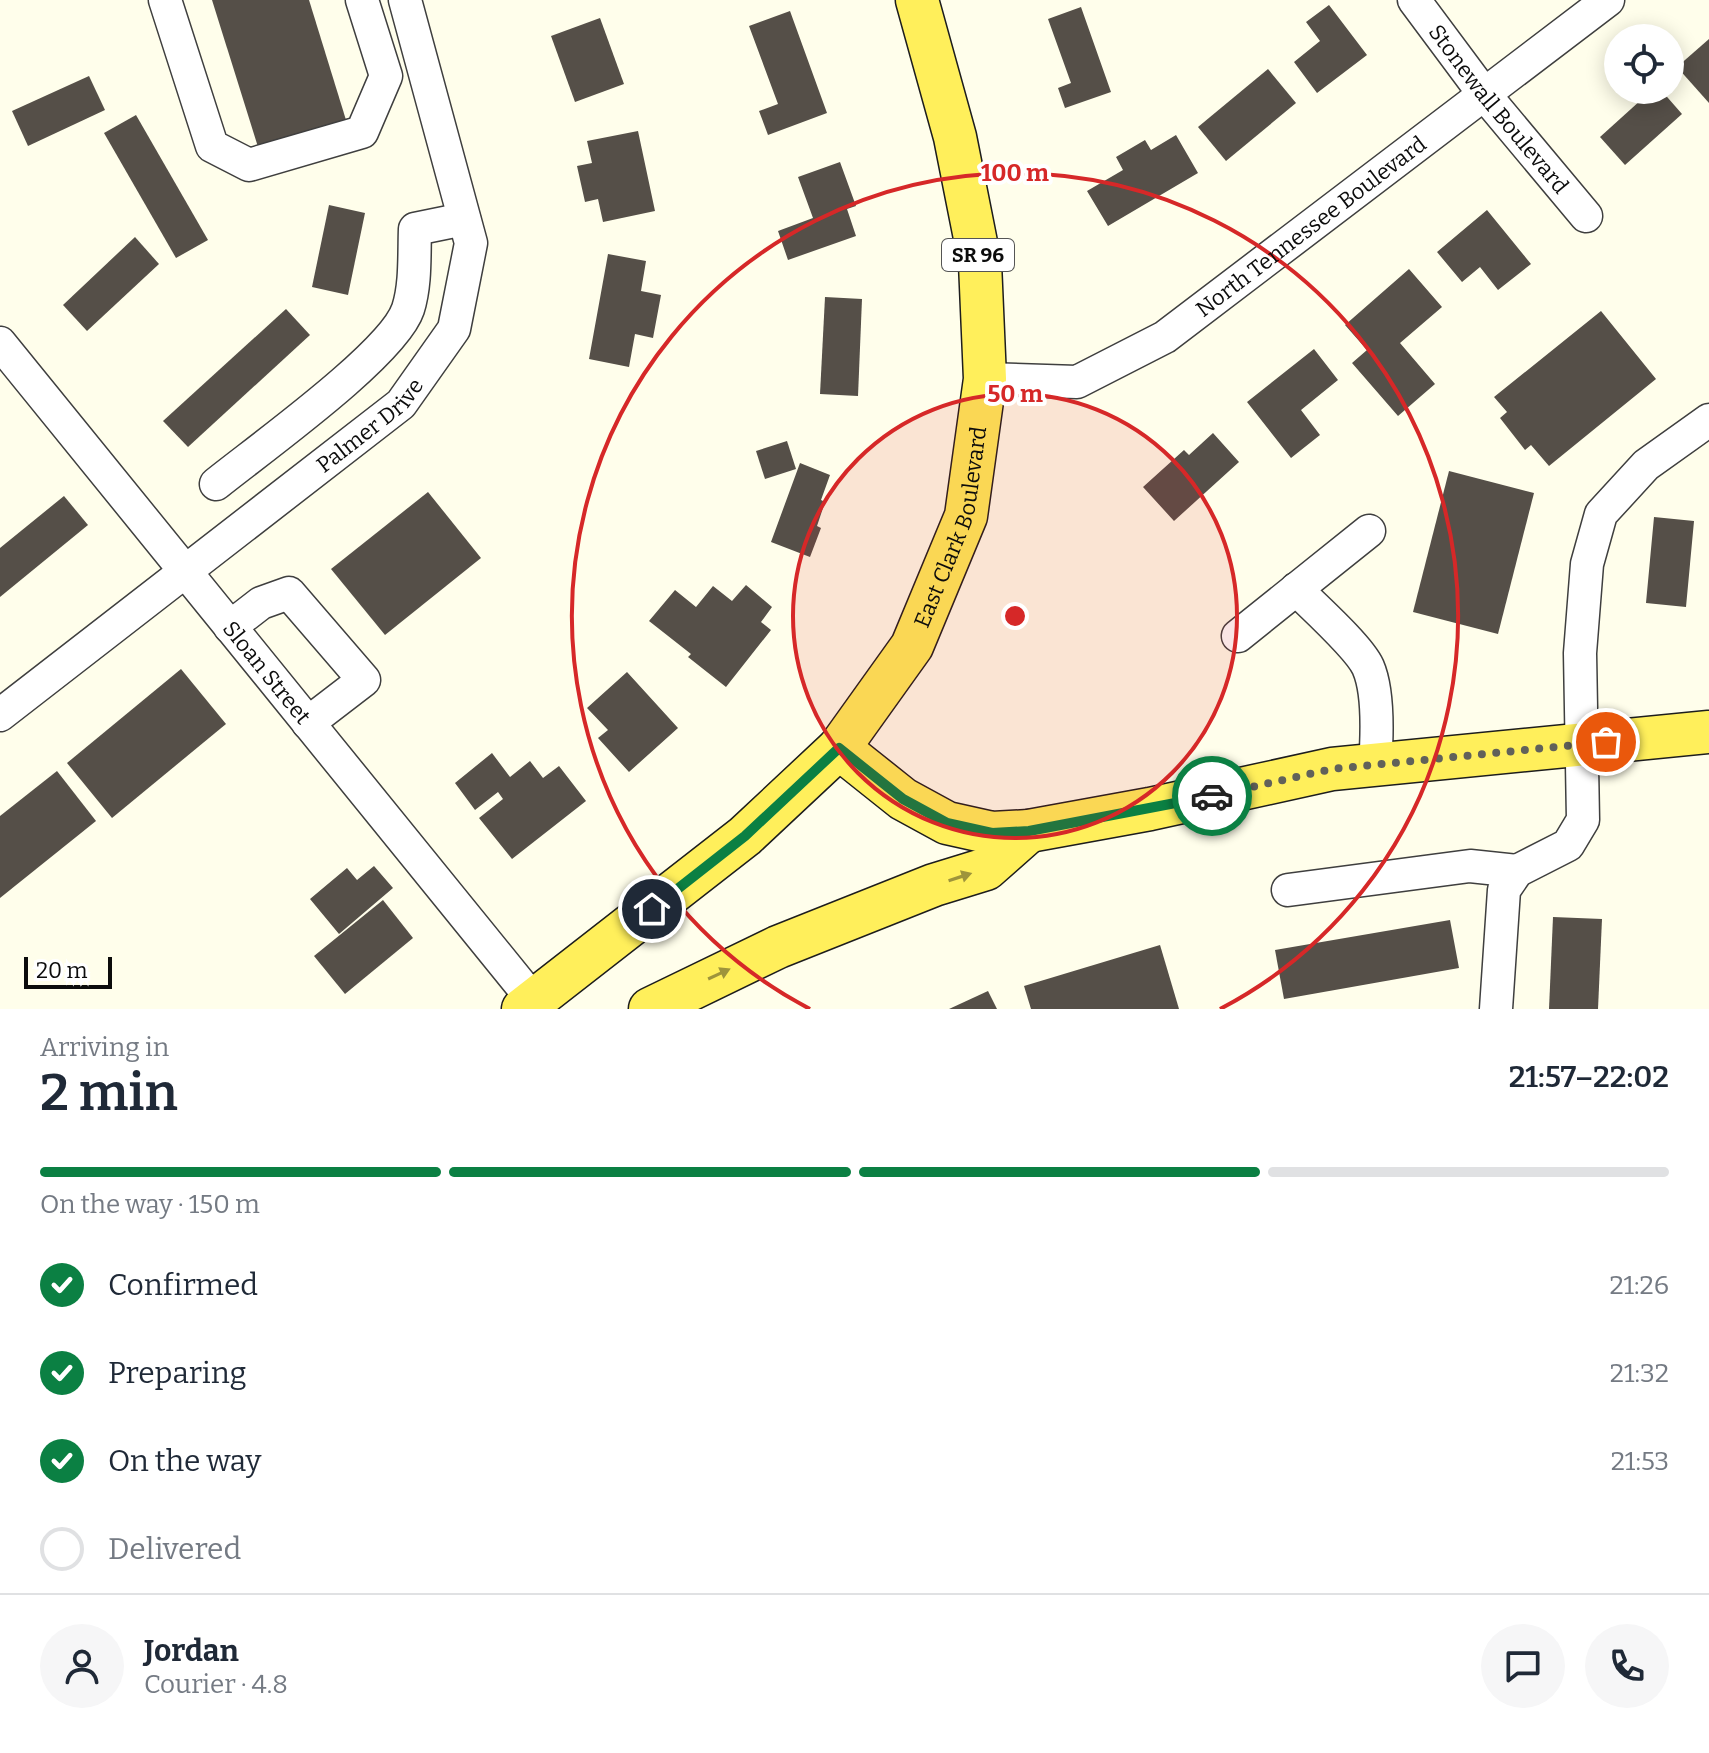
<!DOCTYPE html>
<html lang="en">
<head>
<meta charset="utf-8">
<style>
	body { margin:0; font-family:Bitter,serif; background:#f6f6f7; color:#1f2937; height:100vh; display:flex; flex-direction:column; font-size:30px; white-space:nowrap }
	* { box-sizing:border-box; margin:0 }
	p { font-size:26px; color:#747a83 }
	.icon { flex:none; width:44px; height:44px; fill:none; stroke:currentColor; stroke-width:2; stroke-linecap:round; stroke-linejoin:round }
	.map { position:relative; height:1009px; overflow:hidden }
	.drawer { display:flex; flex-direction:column; background:#fff; flex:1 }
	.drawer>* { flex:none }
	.tools { position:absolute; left:1604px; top:24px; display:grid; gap:16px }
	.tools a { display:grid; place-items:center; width:80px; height:80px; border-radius:50%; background:#fff; box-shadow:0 4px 20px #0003; font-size:40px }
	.scale { position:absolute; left:24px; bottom:20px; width:88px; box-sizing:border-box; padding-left:8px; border:4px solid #0c0c0c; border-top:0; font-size:22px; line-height:28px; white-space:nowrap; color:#0c0c0c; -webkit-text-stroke:6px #fff; paint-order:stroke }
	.pin { position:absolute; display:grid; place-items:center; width:68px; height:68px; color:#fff; margin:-34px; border:4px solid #fff; border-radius:50%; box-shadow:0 2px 8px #0007 }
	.courier { position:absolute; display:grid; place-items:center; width:80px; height:80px; margin:-40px; border:6px solid #0b8043; border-radius:50%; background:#fff; color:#222; box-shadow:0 2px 10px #0007 }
	.overview em { font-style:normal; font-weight:600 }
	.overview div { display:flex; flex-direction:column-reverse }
	.overview { display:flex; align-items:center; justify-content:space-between; height:136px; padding:0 40px }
	h1 { font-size:52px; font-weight:600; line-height:60px }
	.bar { display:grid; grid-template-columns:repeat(4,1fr); gap:12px 8px; align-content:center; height:96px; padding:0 40px }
	.bar i { height:10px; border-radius:6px; background:#e0e1e3 }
	.bar .selected { background:#0b8043 }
	.bar p { grid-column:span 4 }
	.line { display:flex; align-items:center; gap:20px; padding:0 40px; border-top:2px solid #e0e1e3 }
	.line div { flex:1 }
	.round { display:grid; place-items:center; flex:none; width:84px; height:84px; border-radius:42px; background:#f6f6f7 }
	ol { padding:0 40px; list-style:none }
	li { display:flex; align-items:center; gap:24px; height:88px }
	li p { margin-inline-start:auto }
	li .icon { padding:8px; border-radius:50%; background:#0b8043; color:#fff; stroke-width:4 }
	li:last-child { color:#747a83 }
	li i { width:44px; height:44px; border:4px solid #e0e1e3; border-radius:50% }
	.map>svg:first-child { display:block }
</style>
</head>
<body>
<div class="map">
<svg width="1709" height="1009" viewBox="0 0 1709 1009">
	<rect width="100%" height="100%" fill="#fffeeb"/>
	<g fill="#554f48">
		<polygon points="212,0 309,0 346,120 258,147"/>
		<polygon points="1329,5 1367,55 1317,93 1294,62 1320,41 1306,22"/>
		<polygon points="1081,7 1111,92 1065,108 1058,88 1071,83 1048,19"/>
		<polygon points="790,11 827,113 768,135 759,111 778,104 749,26"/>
		<polygon points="600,18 624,84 575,102 551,36"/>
		<polygon points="1709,39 1709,103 1677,67"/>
		<polygon points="1268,69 1296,103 1226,161 1198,127"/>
		<polygon points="89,76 105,110 28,146 12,111"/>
		<polygon points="1652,90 1661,90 1682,114 1625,165 1600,137"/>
		<polygon points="136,115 208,240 176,258 104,133"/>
		<polygon points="638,131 655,211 603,222 598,199 585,202 577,166 592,163 587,141"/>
		<polygon points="1176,135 1198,173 1108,226 1087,191 1123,170 1116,157 1145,140 1151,150"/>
		<polygon points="840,162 856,206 847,209 856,236 788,260 778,231 813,218 798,177"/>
		<polygon points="329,205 365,213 348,295 312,287"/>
		<polygon points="1487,210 1531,264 1498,290 1480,267 1462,282 1437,252"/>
		<polygon points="135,237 159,264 87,331 63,305"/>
		<polygon points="608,254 646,261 641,291 661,295 653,338 635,334 629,367 589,359"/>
		<polygon points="1409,269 1442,307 1400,343 1435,384 1398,416 1352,363 1367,350 1345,325"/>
		<polygon points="825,297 862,299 858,396 820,394"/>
		<polygon points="286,309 310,335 188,447 163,421"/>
		<polygon points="1601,311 1656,379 1549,466 1531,445 1525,450 1500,418 1507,412 1494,397"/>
		<polygon points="1314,349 1338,380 1301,410 1320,435 1291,458 1247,402"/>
		<polygon points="1213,433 1239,462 1174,521 1143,487 1184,450 1189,455"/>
		<polygon points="787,441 796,469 765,479 756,451"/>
		<polygon points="800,463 830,475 821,500 825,502 817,526 821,528 810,557 771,542"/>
		<polygon points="1449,471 1534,493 1498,634 1413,612"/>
		<polygon points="428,492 481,558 385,635 331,569"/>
		<polygon points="64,496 88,525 0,597 0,548"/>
		<polygon points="1654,517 1694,521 1686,607 1646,603"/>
		<polygon points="746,585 772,607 761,622 771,630 726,687 688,657 691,654 649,621 675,590 696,607 713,586 732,601"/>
		<polygon points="181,669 226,724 112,818 67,763"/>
		<polygon points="627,672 678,728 629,772 598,738 608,730 587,708"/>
		<polygon points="492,753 510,777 530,761 543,778 559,766 586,801 512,859 479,818 503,799 498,792 475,810 455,783"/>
		<polygon points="57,771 96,821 0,898 0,816"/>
		<polygon points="374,866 393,888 339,934 310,899 347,868 357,880"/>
		<polygon points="383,900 413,938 345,994 314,956"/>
		<polygon points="1553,917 1602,919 1598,1009 1549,1009"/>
		<polygon points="1450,920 1459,968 1284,999 1275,950"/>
		<polygon points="1160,945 1179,1009 1031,1009 1024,986"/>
		<polygon points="988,991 997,1009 949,1009"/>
	</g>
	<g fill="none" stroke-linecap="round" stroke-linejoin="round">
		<defs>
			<g id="minor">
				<polyline points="165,0 212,146 249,165 362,132 386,76 362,0"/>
				<path id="s1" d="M 1414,0 L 1484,94 L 1586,216"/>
				<path id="s2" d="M 0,343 L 534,1001"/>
				<path id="s3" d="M 985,379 L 1077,382 L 1165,337 L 1608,0"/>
				<path d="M 216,484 C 258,450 393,354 408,309 C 416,284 414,254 415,229 L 464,219"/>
				<path d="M 1296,589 C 1313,606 1359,647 1368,667 C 1379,692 1377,738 1375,765"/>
				<polyline points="230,627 261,603 289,593 364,680 308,723"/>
				<polyline points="1238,636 1369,531"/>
				<path id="s4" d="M 0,715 L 401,404 L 454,329 L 471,243 L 405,0"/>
				<polyline points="1288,890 1470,866 1517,871"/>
				<polyline points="1496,1009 1504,890 1517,871 1568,845 1583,820 1580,653 1587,564 1601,514 1646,465 1709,420"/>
			</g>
			<g id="major">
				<polyline points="839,748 903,799 947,823 992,833 1029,831 1150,809 1332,769 1709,732"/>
				<path id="s5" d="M 523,1009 L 745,836 L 839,748 L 912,646 L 966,516 L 985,379 L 980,263 L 955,137 L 917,0"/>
				<polyline points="650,1009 778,947 934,885 986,869 1029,831"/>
			</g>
		</defs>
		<use href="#minor" stroke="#3f3f3f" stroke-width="35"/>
		<use href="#major" stroke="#1d1d1d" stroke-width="45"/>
		<use href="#minor" stroke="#fff" stroke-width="32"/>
		<use href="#major" stroke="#ffef5b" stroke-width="42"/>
	</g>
	<defs><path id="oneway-solid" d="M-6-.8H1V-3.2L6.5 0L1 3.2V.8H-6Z" transform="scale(2)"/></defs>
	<g fill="#9e943b">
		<use href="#oneway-solid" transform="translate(960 877) rotate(-18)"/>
		<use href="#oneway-solid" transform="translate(719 974) rotate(-25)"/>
	</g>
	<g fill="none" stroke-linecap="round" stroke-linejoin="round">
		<polyline stroke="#61615a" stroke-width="8" stroke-dasharray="0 14.4" points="1212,796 1332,769 1606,742"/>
		<polyline stroke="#0b8043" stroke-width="10" points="652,909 745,836 839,748 903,799 947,823 992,833 1029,831 1212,796"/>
	</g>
	<circle cx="1015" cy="616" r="222" fill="#d62828" fill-opacity=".12"/>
	<g fill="none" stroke="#d62828" stroke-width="4">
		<circle cx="1015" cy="616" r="222"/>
		<path d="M810 1009A443 443 0 1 1 1220 1009"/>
	</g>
	<g text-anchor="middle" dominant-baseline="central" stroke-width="8" stroke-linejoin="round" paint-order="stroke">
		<rect fill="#fff" stroke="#555" stroke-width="2" x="942" y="239" width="72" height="32" rx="6"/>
		<g font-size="20" font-weight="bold" fill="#0c0c0c">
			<text x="978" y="255">SR 96</text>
		</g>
		<g font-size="22" fill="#0c0c0c" stroke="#fff">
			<text stroke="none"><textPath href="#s1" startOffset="138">Stonewall Boulevard</textPath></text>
			<text stroke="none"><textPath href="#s3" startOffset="374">North Tennessee Boulevard</textPath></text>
			<text stroke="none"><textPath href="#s4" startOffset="470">Palmer Drive</textPath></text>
			<text stroke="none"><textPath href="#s5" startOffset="662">East Clark Boulevard</textPath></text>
			<text stroke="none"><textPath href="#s2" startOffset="424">Sloan Street</textPath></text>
		</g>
	</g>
	<circle cx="1015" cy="616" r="12" fill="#d62828" stroke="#fff" stroke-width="4"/>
	<g font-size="24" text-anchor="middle" font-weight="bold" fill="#d62828" stroke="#fff" stroke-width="8" stroke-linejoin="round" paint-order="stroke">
		<text x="1015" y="181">100 m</text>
		<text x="1015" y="402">50 m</text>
	</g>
</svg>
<div class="tools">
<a><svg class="icon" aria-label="locate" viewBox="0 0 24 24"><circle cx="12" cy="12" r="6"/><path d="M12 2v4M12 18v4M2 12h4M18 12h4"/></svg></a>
</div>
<div class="scale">20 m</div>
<div class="pin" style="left:1606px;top:742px;background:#ea580c"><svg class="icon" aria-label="bag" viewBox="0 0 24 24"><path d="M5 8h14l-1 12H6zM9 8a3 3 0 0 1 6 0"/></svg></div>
<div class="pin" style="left:652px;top:909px;background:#1f2937"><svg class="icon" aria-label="home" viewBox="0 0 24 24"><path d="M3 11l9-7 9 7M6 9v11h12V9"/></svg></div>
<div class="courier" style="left:1212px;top:796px"><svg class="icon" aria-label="car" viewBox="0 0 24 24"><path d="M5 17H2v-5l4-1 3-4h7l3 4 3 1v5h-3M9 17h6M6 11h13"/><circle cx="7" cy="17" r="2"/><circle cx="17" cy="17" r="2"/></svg></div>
</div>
<section class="drawer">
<div class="overview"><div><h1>2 min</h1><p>Arriving in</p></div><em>21:57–22:02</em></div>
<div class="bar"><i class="selected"></i><i class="selected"></i><i class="selected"></i><i></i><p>On the way · 150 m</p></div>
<ol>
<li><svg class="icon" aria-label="check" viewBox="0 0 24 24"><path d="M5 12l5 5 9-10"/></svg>Confirmed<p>21:26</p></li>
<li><svg class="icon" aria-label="check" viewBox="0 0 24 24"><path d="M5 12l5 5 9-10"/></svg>Preparing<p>21:32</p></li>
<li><svg class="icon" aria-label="check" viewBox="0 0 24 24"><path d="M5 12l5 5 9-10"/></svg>On the way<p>21:53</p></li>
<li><i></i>Delivered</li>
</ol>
<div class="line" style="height:144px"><a class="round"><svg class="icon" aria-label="person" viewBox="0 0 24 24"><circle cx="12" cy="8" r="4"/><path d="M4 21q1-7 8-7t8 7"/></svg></a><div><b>Jordan</b><p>Courier · 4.8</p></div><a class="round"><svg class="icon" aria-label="chat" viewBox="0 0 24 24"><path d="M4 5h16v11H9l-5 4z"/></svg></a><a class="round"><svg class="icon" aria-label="phone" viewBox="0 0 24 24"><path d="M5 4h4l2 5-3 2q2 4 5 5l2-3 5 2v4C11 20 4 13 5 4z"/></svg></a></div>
</section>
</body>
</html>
